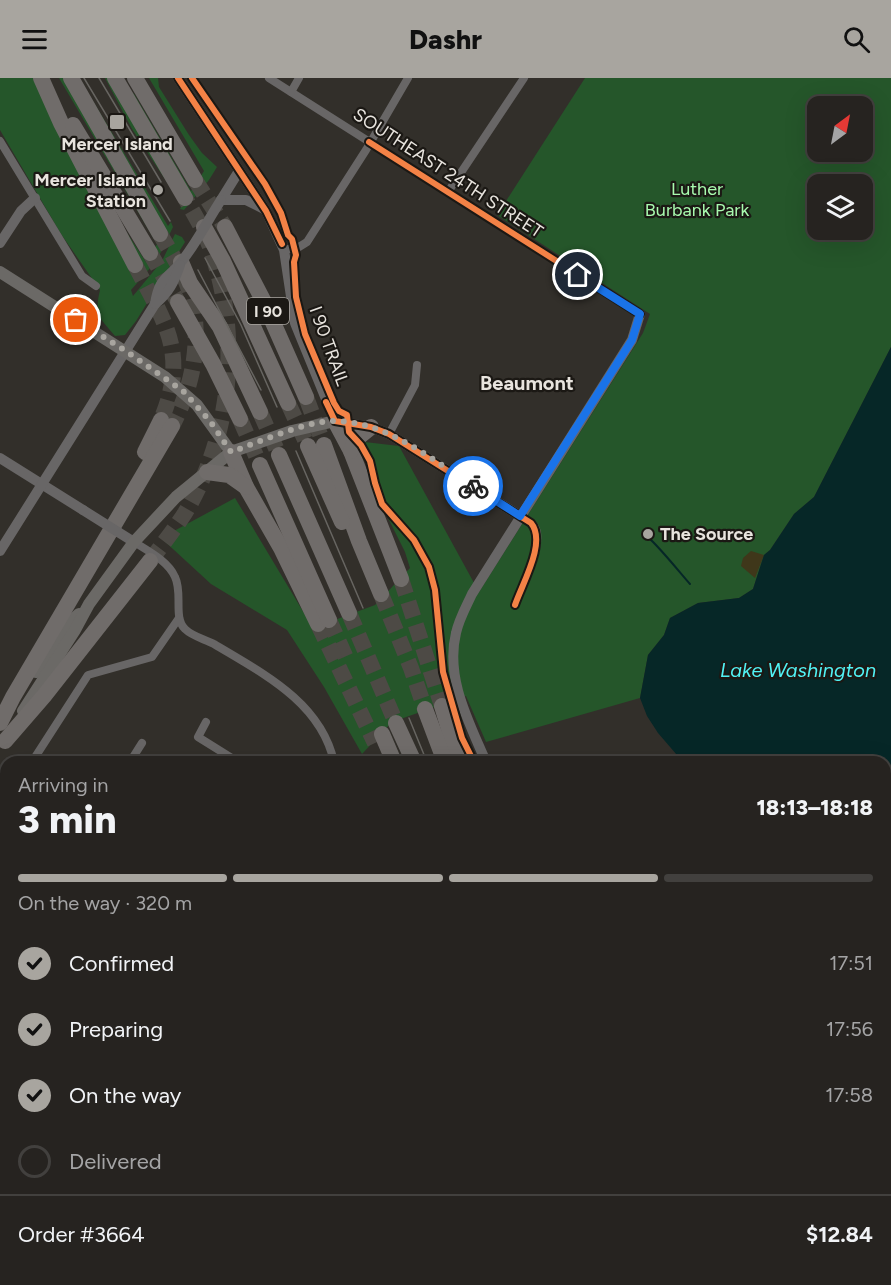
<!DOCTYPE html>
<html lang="en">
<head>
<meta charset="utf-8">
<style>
	body { margin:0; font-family:Figtree,sans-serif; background:#2e2b29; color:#f1f3f6; height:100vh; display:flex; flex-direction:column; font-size:22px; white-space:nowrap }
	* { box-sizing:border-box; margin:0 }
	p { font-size:20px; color:#a4a4a5 }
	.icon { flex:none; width:33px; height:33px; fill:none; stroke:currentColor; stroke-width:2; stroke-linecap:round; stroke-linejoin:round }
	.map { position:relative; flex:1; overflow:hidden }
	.details { position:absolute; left:0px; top:678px; width:891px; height:530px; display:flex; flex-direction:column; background:#262320; border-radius:18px 18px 0 0; box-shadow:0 6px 24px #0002,0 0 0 2px #42403e }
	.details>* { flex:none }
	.needle { width:39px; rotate:32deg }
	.tools { position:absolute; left:807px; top:18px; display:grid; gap:12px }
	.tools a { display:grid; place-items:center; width:66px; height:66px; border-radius:12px; background:#262320; box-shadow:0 6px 24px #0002,0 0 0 2px #42403e; font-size:30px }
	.pin { position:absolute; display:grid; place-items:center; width:51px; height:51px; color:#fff; margin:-26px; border:3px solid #fff; border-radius:50%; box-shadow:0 2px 6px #0007 }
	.courier { position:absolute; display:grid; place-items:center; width:60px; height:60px; margin:-30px; border:4px solid #1a73e8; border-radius:50%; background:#fff; color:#222; box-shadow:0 2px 8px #0007 }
	.head em { font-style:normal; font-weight:800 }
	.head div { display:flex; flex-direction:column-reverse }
	.head { display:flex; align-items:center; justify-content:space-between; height:102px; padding:0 18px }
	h1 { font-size:39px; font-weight:800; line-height:45px }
	.bar { display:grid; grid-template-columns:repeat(4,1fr); gap:9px 6px; align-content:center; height:72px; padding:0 18px }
	.bar i { height:8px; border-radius:4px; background:#42403e }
	.bar .on { background:#a8a59f }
	.bar p { grid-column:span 4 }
	.line { display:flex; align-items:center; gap:15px; padding:0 18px; border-top:2px solid #42403e }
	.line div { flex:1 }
	ol { padding:0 18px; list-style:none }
	li { display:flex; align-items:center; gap:18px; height:66px }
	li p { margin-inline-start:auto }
	li .icon { padding:6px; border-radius:50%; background:#a8a59f; color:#111; stroke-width:4 }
	li:last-child { color:#a4a4a5 }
	li i { width:33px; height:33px; border:3px solid #42403e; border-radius:50% }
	header { display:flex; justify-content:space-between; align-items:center; height:78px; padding:0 18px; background:#a8a59f; color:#111; font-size:27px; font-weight:800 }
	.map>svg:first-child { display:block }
</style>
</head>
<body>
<header><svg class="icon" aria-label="menu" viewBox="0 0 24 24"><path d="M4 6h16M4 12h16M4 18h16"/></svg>Dashr<svg class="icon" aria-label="search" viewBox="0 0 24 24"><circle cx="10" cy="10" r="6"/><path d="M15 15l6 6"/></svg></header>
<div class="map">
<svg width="891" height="1207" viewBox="0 0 891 1207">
	<rect width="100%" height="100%" fill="#322f2a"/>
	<g fill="#25562a" fill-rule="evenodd">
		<path d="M 0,0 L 33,0 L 128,188 L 125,155 L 127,155 L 146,184 L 157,166 L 59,0 L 79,0 L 168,148 L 171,144 L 173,149 L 157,182 L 131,212 L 133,218 L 162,183 L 175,156 L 182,159 L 185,164 L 136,243 L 125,257 L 115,258 C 99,239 94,238 100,212 L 61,156 L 0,52 Z"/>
		<polygon points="105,0 110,0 134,16 191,113 204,93 149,0 158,0 159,9 189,57 202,75 217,89 209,102 184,132 180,131 182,127 132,51"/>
		<path d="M 585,0 L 891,0 L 891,269 L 814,419 L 794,436 L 770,472 L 764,477 L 753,511 L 739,520 L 698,525 L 670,540 L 664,557 L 648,577 L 640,620 L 486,664 L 466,618 L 392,644 L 362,676 L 324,609 L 287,552 L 211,506 L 161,460 L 235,420 L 313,550 L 375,527 L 410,490 L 405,474 L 372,408 L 365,364 L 399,368 L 479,514 L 643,255 L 650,236 L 497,137 ZM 818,28 L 862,28 L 862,74 L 818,74 ZM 818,106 L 862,106 L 862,152 L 818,152 Z"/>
		<polygon points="297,1202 426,1202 420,1207 294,1207"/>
		<polygon points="494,1202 619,1202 622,1207 494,1207"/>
	</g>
	<polygon fill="#3f371a" points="751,473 764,477 755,500 741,488 743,480"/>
	<polygon fill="#062727" points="891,269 891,986 885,984 885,684 683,684 658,655 647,638 640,620 648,577 664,557 670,540 698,525 739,520 753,511 764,477 770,472 794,436 814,419"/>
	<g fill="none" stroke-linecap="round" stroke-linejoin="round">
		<path stroke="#062727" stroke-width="2" d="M 648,456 L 649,456 L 646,454 L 648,458 L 650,455 L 647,452 L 645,455 L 645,457 C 653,461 681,496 690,506"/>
		<g stroke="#4d4a45" stroke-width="16" stroke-dasharray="16 8" stroke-linecap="butt">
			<polyline points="195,102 225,149"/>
			<path d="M 160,156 C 171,175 185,196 191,218 C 202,263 193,308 172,348"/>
			<polyline points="150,175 178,224"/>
			<path d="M 135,187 C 165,245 189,275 161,342"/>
			<polyline points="306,319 324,367"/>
			<polyline points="288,325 308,368"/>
			<polyline points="260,334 279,377"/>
			<polyline points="240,341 260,387"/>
			<path d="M 150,483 C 162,467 174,452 185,435 C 233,355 241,256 210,169 C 204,152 194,136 185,120"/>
			<polyline points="401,501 442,628"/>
			<polyline points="381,516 411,590 425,631"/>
			<polyline points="349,535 396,645"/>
			<polyline points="329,542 347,582"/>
			<polyline points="318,546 375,665"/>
		</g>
		<g stroke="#686666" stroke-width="8">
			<polyline points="269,0 640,236"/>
			<polyline points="291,14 299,0"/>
			<polyline points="0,63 82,198 96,208"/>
			<polyline points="448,114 524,0"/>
			<polyline points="284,172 299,169 307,164 366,72 408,0"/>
			<polyline points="389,356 415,307 417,287"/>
			<path d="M 134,464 C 148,473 168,483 175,499 C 183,515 173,540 185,551 C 193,559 205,561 214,566 C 262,595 321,624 334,684"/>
			<path d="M 515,527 C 521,510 545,465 535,449 C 532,444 525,441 520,438"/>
			<polyline points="206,644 198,659 238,684"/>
			<polyline points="32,684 88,597 152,579 179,540"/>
			<polyline points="130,684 142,665"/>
			<polyline points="0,735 6,726"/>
			<polyline points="0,1170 6,1173"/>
			<polyline points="108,1202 115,1207"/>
			<polyline points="740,1202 742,1207"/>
			<polyline points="843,1202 850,1207"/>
			<polyline points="36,1207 39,1202"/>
			<polyline points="245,1207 248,1202"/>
			<polyline points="779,1207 780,1202"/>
		</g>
		<g stroke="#686666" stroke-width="10">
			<polyline points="178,0 266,133 284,172 295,245 335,343 371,349 389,356 520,438"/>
			<polyline points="221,122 246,122 264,131"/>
			<polyline points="221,122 239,93"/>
			<polyline points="0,165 21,133 35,120"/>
			<polyline points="0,380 83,432"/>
			<polyline points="118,454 134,464"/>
			<polyline points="0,473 155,226"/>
			<path d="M 486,684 C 469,644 445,600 456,555 C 459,541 466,529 472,516 L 632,262 L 640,236"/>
			<polyline points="885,1145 891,1148"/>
		</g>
		<g stroke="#6b6966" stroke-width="12">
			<polyline points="0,194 165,299 197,327 231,374"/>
			<polyline points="36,594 68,546 79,536"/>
			<polyline points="23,633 75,552 89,526 134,464 176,419 231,374 292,353 335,343"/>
		</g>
		<g stroke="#706c6a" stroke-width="16">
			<polyline points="41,0 61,45 135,187"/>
			<polyline points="71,0 160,156"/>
			<polyline points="115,0 185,120"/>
			<polyline points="135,0 195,102"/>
			<polyline points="73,47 150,175"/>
			<polyline points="204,149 223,183 288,325"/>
			<polyline points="225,149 264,224 306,319"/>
			<polyline points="181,184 190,205 220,249 260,334"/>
			<polyline points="178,224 213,286 240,341"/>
			<polyline points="335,343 351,373 401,501"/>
			<polyline points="324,367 359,463 381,516"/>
			<polyline points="308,368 342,444"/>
			<polyline points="351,373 355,362 371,349"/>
			<polyline points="145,374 161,342"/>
			<polyline points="231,374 246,409 281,470 318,546"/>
			<polyline points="279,377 349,535"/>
			<polyline points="260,387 329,542"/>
			<polyline points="207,394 229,397 246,409"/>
			<polyline points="442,628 459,684"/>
			<polyline points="425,631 445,684"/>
			<polyline points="0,645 13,619 172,348"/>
			<polyline points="396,645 414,684"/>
			<polyline points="382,656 394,684"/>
			<polyline points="5,663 44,618 150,483"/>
			<polyline points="640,1202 642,1207"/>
			<polyline points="687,1202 689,1207"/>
		</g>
		<g stroke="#676561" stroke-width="1.5">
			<polyline points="84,0 170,143"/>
			<polyline points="99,0 161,104"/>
			<polyline points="205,180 241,247 277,329"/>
			<polyline points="198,192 261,312"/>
			<polyline points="296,373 363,530"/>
			<polyline points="409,640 427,684"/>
			<polyline points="666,1202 669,1207"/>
		</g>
		<g stroke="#686666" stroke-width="10">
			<path d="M 155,226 C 159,199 167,202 182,183 C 197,164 208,142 221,122"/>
			<path d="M 155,226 C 169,215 174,204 180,187"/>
			<polyline points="83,432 118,454"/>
		</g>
		<defs>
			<g id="cycleway">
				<polyline points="178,0 266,133 282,166"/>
				<polyline points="192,0 265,106 281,135 288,157 292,161 296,177 294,184 296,219 305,256 334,325 339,333 347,337 349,354 361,367 370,383 375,405 382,426 414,462 429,489 435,512 443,594 462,660 474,684"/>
				<polyline points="369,64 640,236"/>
				<path d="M 326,324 L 335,343 L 371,349 L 389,356 L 531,445 C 547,464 522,506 515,527"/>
			</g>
		</defs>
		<use href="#cycleway" stroke="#1b1814" stroke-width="10"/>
		<use href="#cycleway" stroke="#f48246" stroke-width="6"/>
	</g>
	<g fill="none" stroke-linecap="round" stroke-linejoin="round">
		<path stroke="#a8a59f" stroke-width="6" stroke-dasharray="0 10.8" d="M 76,242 L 126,273 L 183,313 L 210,343 L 231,374 C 259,364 304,344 332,343 C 385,342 431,381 473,408"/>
		<polyline stroke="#1a73e8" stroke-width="8" points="473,408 520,438 632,262 640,236 578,197"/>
	</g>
	<g fill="#a8a59f" stroke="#1b1814" stroke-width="2">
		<rect x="109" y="36" width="16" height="16" rx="3"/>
		<circle cx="158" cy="112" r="6"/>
		<circle cx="648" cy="456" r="6"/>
	</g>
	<g text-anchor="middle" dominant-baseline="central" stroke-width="4.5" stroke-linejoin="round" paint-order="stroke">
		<rect fill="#1b1814" stroke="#aaa7a1" stroke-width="1.5" x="247" y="220" width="42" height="26" rx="4.5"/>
		<g font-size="16" font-weight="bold" fill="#e8e4de">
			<text x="268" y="233">I 90</text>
		</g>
		<g font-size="18" font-weight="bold" fill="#e8e4de" stroke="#1b1814">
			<text x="117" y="66">Mercer Island</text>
			<text x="146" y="102" text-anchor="end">Mercer Island<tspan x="146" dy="21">Station</tspan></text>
			<text x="660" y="456" text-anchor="start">The Source</text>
		</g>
		<g font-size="18" fill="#e8e4de" stroke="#1b1814">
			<text transform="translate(448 95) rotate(33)">SOUTHEAST 24TH STREET</text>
			<text transform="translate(329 268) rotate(70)">I 90 TRAIL</text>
		</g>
		<g font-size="18" fill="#a8faae" stroke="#1b1814">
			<text x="697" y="111">Luther<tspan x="697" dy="21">Burbank Park</tspan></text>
		</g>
		<g font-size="20" font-weight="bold" fill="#e8e4de" stroke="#1b1814">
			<text x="527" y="305">Beaumont</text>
		</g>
		<g font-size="20" font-style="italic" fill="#51f2f4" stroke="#1b1814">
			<text x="798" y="592">Lake Washington</text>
		</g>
	</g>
</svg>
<div class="tools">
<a><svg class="needle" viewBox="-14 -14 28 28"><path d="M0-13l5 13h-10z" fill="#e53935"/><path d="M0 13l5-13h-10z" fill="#a4a4a5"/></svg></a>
<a><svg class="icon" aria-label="layers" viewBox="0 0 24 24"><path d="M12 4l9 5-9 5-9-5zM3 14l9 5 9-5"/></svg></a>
</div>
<div class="pin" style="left:76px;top:242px;background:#ea580c"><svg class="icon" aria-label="bag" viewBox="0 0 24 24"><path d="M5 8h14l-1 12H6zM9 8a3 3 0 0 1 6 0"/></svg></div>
<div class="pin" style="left:578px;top:197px;background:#1f2937"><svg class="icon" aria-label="home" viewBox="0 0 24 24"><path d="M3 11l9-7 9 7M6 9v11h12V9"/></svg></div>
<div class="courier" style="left:473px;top:408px"><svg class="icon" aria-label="bike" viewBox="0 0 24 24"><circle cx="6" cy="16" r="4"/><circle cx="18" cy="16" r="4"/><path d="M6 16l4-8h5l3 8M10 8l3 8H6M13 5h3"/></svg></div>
<section class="details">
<div class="head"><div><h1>3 min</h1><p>Arriving in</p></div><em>18:13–18:18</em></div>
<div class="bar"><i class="on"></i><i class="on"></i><i class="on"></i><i></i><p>On the way · 320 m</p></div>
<ol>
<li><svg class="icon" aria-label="check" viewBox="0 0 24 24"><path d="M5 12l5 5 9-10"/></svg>Confirmed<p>17:51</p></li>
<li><svg class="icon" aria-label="check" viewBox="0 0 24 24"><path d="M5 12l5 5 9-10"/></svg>Preparing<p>17:56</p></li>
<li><svg class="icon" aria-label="check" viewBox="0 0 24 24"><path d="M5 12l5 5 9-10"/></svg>On the way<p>17:58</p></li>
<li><i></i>Delivered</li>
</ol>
<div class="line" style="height:78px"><div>Order #3664</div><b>$12.84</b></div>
</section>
</div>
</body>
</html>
